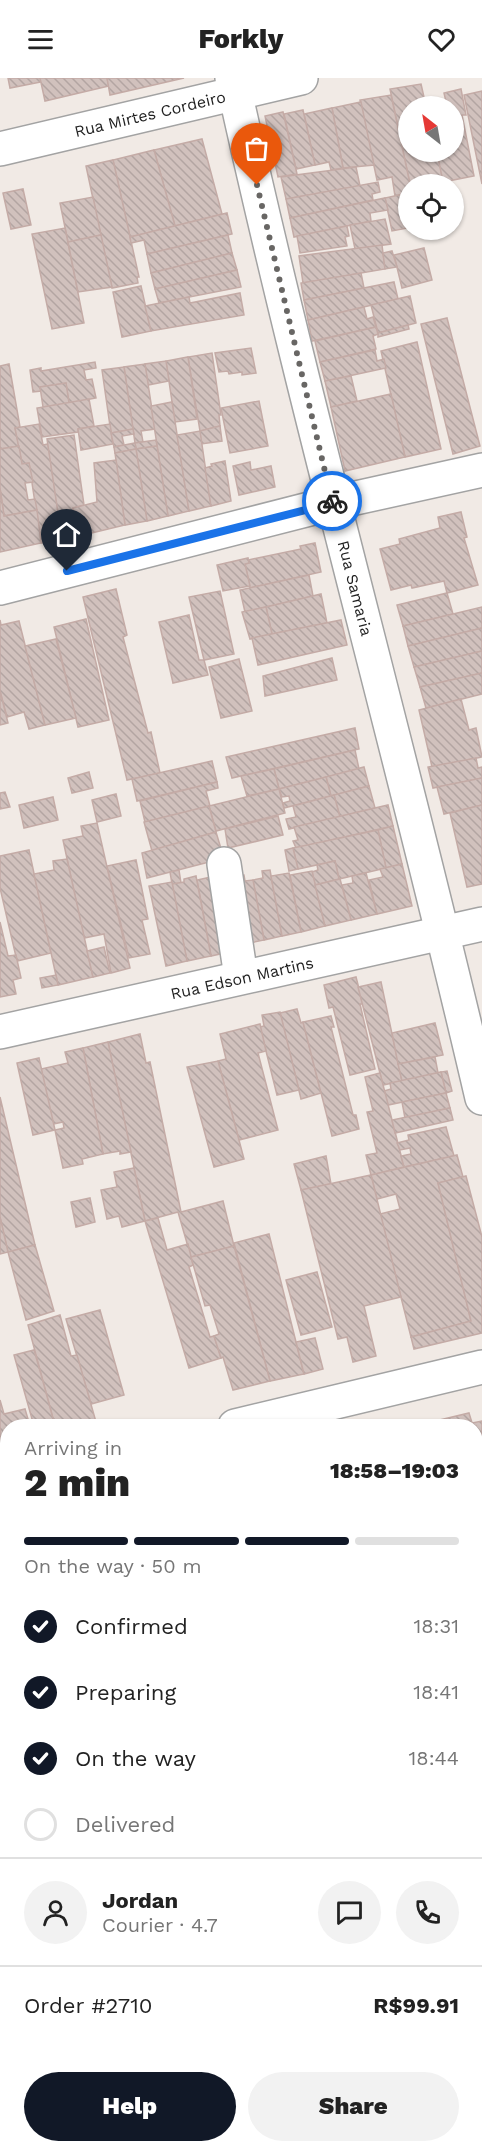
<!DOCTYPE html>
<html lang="en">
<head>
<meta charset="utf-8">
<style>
	body { margin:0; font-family:"Work Sans",sans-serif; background:#f2f2f2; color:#222; height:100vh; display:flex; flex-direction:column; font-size:22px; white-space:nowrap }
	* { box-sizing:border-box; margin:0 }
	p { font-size:20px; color:#767676 }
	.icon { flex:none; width:33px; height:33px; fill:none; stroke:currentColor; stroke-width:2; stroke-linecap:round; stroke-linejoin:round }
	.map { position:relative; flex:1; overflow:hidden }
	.details { position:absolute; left:0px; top:1341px; width:483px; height:734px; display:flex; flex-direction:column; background:#fff; border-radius:24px 24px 0 0; box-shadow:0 2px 4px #0004 }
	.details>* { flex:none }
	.needle { width:39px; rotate:329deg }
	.buttons { position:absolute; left:398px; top:18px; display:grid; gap:12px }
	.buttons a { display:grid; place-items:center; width:66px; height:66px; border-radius:50%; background:#fff; box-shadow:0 2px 4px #0004; font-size:30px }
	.pin { position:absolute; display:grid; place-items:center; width:51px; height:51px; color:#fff; margin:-62px -26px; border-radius:50% 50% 50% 0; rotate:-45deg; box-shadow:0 0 6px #0007 }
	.pin .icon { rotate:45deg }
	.courier { position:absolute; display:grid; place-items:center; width:60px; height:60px; margin:-30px; border:4px solid #1a73e8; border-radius:50%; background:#fff; color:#222; box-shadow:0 2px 8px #0007 }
	.head em { font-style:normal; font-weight:800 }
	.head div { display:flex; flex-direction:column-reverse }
	.head { display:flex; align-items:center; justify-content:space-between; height:102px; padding:0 24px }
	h1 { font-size:39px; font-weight:800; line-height:45px }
	.bar { display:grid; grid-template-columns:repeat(4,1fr); gap:9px 6px; align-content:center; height:72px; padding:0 24px }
	.bar i { height:8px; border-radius:4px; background:#e0e0e0 }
	.bar .current { background:#111827 }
	.bar p { grid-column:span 4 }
	.line { display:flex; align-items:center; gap:15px; padding:0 24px; border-top:2px solid #e0e0e0 }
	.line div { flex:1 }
	.round { display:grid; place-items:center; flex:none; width:63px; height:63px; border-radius:32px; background:#f2f2f2 }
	ol { padding:0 24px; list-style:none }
	li { display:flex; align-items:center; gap:18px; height:66px }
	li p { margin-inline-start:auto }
	li .icon { padding:6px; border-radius:50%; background:#111827; color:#fff; stroke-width:4 }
	li:last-child { color:#767676 }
	li i { width:33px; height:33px; border:3px solid #e0e0e0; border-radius:50% }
	.primary-button { display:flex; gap:12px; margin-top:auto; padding:12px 24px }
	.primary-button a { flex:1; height:69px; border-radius:36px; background:#111827; color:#fff; font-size:24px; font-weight:800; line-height:69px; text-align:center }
	.primary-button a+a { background:#f2f2f2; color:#222 }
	header { display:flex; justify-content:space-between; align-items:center; height:78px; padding:0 24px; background:#fff; font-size:27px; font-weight:800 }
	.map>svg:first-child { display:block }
</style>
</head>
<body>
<header><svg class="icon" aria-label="menu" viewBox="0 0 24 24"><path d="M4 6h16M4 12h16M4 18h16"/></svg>Forkly<svg class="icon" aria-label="heart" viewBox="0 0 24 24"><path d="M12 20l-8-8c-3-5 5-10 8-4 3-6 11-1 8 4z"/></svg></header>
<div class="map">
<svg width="482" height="2074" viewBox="0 0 482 2074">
	<defs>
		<pattern id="water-ripples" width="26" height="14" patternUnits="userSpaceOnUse" patternTransform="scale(1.5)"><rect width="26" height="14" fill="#a2e2e0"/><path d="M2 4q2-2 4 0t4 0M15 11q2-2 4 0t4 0" fill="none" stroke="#8bc1c0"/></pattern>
		<pattern id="building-back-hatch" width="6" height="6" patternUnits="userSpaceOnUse" patternTransform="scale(1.5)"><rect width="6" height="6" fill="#d1c1bd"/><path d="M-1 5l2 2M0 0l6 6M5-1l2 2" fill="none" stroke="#b3a5a2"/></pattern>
	</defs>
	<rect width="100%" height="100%" fill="#f1eae5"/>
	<g fill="url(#water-ripples)">
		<polygon points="476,1935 482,1935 482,1995 476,1996"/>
		<polygon points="233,2067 321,2067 320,2074 237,2074"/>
	</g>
	<g fill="url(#building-back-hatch)" stroke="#c4aba6" stroke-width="1.5">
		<polygon points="8,0 40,0 41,4 10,10"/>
		<polygon points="40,0 107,0 109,8 45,23"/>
		<polygon points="107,0 184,0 110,17"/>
		<polygon points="421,6 426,28 408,28 408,74 437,74 444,106 410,106 390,11"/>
		<polygon points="461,11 466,37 462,37 474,98 443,104 437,74 453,74 453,28 447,28 444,15"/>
		<polygon points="482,13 482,106 464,17"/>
		<polygon points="391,17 410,106 408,106 408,115 395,118 392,99 377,102 360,22"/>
		<polygon points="361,24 374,87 343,90 332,30"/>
		<polygon points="332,30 343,90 331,92 329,84 315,87 304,36"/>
		<polygon points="303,32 315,87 296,91 284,36"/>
		<polygon points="283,34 297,96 278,99 265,38"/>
		<polygon points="202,61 222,136 175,148 154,72"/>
		<polygon points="154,72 175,148 130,159 113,82"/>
		<polygon points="113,82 139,199 137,199 138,205 112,210 86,88"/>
		<polygon points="356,89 360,108 286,121 281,99"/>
		<polygon points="378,104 380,114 372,116 373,122 290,140 286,121"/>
		<polygon points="23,111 31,147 11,151 3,115"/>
		<polygon points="408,115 408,150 392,153 385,120"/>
		<polygon points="93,119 101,157 68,164 60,125"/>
		<polygon points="385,120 388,132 370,135 371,143 294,159 290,140"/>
		<polygon points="227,135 232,156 147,176 144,162 131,165 130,159"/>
		<polygon points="385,141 391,166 355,171 350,147"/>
		<polygon points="347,148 349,158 345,159 347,168 300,175 297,158"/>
		<polygon points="65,150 84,245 52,251 32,156"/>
		<polygon points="101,157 112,209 78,214 68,164"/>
		<polygon points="228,157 232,175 151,195 147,176"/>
		<polygon points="382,167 385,191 303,205 299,178"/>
		<polygon points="424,170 432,202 402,210 394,177"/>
		<polygon points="392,173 397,189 385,191 383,175"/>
		<polygon points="232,175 237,192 155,211 151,195"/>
		<polygon points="237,192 241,209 159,225 155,211"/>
		<polygon points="361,195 364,210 304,222 301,205"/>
		<polygon points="394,204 398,221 308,242 304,222"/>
		<polygon points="141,208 151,253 122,259 113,214"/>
		<polygon points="240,215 244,237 151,253 145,228 189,219 190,225"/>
		<polygon points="410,218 416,245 378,255 371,227"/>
		<polygon points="364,229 367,241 373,239 376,249 312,263 308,242"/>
		<polygon points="447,240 480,368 453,376 421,246"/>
		<polygon points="408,247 409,251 378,259 378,255"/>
		<polygon points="376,249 378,256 373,258 376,271 320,284 315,263"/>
		<polygon points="417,264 441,371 405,379 381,273"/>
		<polygon points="251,270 256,295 242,297 242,294 229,296 228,293 219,294 215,275"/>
		<polygon points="375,272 377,283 384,281 386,290 325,303 320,284"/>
		<polygon points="212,275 221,337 219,337 220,348 200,353 188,279"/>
		<polygon points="188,279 197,341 175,344 166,283"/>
		<polygon points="166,283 169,303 148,307 145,286"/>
		<polygon points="95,284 96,290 84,292 86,302 92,301 96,320 69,325 66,305 40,309 41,313 33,314 30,292 41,290 41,293"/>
		<polygon points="9,286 20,349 15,350 19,368 0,371 0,288"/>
		<polygon points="145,286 155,351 141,353 143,364 135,365 124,289"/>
		<polygon points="124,289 133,351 111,355 102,292"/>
		<polygon points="351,298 357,323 331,329 325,303"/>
		<polygon points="66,305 69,325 43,329 40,309"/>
		<polygon points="391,316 405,379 345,393 331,329"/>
		<polygon points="89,321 94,348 78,351 78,354 42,359 37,330"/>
		<polygon points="259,323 268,368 230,375 221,330"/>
		<polygon points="172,324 189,433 168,438 151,328"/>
		<polygon points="39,346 43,367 48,366 62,461 41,465 29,385 22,386 15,350"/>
		<polygon points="110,346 113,366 81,372 78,351"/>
		<polygon points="220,348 222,363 201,366 200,353"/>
		<polygon points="133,351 134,356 122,358 124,367 114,369 111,355"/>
		<polygon points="200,353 211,428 189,433 177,357"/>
		<polygon points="74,357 84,427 73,430 79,458 62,461 47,361"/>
		<polygon points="156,362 157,368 136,371 135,365"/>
		<polygon points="135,365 136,371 115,375 114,369"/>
		<polygon points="19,368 22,386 29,385 33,404 25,405 28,422 35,421 37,432 4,438 0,410 0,371"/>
		<polygon points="157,368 168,438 147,443 136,371"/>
		<polygon points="136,371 147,443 125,447 115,375"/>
		<polygon points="116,382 125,447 79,458 73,430 97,424 94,385"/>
		<polygon points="225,383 231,423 211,428 205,390 212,388 211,386"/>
		<polygon points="250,384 251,392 271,388 275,409 239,417 233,388"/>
		<polygon points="0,410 4,438 37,432 41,465 0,474"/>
		<polygon points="461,434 467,459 464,460 478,507 447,515 444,503 412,510 411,507 391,512 380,471 400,466 399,461 440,450 438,439"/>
		<polygon points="315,465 321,494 250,510 245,486 249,485 248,482 301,471 300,468"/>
		<polygon points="248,480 249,485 245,486 250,508 223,513 217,487"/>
		<polygon points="309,497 313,518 245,534 240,512"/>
		<polygon points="116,511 127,557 123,559 148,655 151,654 160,695 127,702 83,519"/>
		<polygon points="220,513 234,576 204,582 189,519"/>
		<polygon points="447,515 453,536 403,548 397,527"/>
		<polygon points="321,516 327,545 272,556 266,529"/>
		<polygon points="266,529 272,556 250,561 242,534"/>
		<polygon points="482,529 482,550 408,568 403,548"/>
		<polygon points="189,537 199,582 204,582 208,597 173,605 159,544"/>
		<polygon points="86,541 109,642 78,649 54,549"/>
		<polygon points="0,542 1,547 19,543 45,647 29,651 24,634 7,639 0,613"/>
		<polygon points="341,542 347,567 258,587 252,560"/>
		<polygon points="482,550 482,573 414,589 408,568"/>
		<polygon points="56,561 76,640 45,647 25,568"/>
		<polygon points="482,573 482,595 420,609 414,589"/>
		<polygon points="332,580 337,602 265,618 263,598"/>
		<polygon points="239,581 252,633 221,640 209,589"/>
		<polygon points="482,595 482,616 426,630 420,609"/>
		<polygon points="0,613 8,645 0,647"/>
		<polygon points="461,621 469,652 476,650 482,679 432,689 419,632"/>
		<polygon points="355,650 359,671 232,700 226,679"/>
		<polygon points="355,672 359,691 279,711 274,691"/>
		<polygon points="476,680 478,690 482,689 482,700 433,710 428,689"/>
		<polygon points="212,683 217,704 137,723 132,701"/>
		<polygon points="364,689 369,708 331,718 326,699"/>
		<polygon points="274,691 279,711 247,718 241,698"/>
		<polygon points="89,694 93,710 72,715 68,700"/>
		<polygon points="326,699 331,718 284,730 283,725 290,723 289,718 282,719 279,711"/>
		<polygon points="482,700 482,727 444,736 437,709"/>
		<polygon points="217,704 218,710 206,713 210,728 145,744 140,723"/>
		<polygon points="369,708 375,730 340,739 334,717"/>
		<polygon points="279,711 285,735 216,753 209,728"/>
		<polygon points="5,714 10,729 0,731 0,715"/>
		<polygon points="116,716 121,738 97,744 92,722"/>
		<polygon points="334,717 340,739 289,751 286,741 296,739 293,728"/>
		<polygon points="53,719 58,742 24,750 19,727"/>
		<polygon points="388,727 393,748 296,770 293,763 298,762 294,749"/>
		<polygon points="482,727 482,806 467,809 450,735"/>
		<polygon points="209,728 216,754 152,773 144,744"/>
		<polygon points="278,738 283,757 228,770 225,751"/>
		<polygon points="97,745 130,890 111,895 104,856 84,860 63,762 83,758 81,748"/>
		<polygon points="393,748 402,786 386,790 378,752"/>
		<polygon points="378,752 386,790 339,801 335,783 298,791 293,770"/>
		<polygon points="216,754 222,774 211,777 213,783 147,800 142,775"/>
		<polygon points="293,770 298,791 289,793 285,772"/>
		<polygon points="29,772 51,875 17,883 0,810 0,778"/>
		<polygon points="67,781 93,899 58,907 34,796 54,792 53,783"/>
		<polygon points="136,782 148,841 142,842 150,876 129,880 107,788"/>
		<polygon points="335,783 339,801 315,807 312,794 318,792 317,787"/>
		<polygon points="402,786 412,828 377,836 369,802 383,799 380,791"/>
		<polygon points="179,792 181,805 172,806 170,794"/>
		<polygon points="270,792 282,858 264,862 253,802 263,800 262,793"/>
		<polygon points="312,793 325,848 301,854 290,797"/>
		<polygon points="289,795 301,854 282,858 271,798"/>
		<polygon points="366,795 377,836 351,842 342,807 353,805 352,798"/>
		<polygon points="220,797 234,873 211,878 197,802"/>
		<polygon points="244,797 245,803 253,802 264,862 245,866 232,799"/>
		<polygon points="196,798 211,878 187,883 172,806 184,804 184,801"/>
		<polygon points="340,801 351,842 325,848 315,807"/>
		<polygon points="172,804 187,883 166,888 149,808"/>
		<polygon points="0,844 8,878 16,877 21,900 13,902 16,916 0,919"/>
		<polygon points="104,869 110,895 93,899 87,873"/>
		<polygon points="56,897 58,907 42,910 40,900"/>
		<polygon points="356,899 363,926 360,926 375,991 350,997 333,929 329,930 324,907"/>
		<polygon points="381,904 402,1003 383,1007 358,909"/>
		<polygon points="297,931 301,945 303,944 321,1015 301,1021 280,935"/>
		<polygon points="280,934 299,1012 277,1017 260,949 264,948 262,937"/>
		<polygon points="331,938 334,949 331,949 353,1037 356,1037 359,1051 332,1058 303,944"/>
		<polygon points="435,945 443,977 398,986 392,955"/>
		<polygon points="260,946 266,973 258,975 278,1052 239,1062 218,983 226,981 220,956"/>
		<polygon points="140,956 146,985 150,984 181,1134 223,1123 234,1168 191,1179 178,1134 145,1143 108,964"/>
		<polygon points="108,964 131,1074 120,1076 120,1073 103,1076 83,970"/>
		<polygon points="83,970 103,1076 82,1081 83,1086 63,1090 55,1052 64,1050 63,1044 53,1046 41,991 68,985 65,974"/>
		<polygon points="435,979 438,995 402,1003 398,986"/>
		<polygon points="39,980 55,1052 33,1057 17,985"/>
		<polygon points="218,983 244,1081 214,1089 187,989"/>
		<polygon points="447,993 452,1013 446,1015 441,994"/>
		<polygon points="441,994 446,1015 388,1027 384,1013 391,1011 390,1005"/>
		<polygon points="380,995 404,1089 371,1097 366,1077 377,1075 367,1034 373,1033 365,999"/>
		<polygon points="446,1015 450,1030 405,1040 402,1024"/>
		<polygon points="0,1019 35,1167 8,1174 0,1139"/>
		<polygon points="450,1030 453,1042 395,1055 392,1042"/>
		<polygon points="446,1049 454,1078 404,1089 401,1078 411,1076 410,1070 400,1072 397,1065 409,1062 408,1057"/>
		<polygon points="457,1077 463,1099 438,1105 471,1243 411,1259 380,1136 400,1131 396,1116 377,1121 371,1097"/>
		<polygon points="326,1078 331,1106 301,1112 294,1086"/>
		<polygon points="134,1090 145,1143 122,1149 119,1138 107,1141 101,1112 117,1109 114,1094"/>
		<polygon points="371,1097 401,1219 364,1228 376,1278 353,1284 347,1259 338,1261 301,1112"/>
		<polygon points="466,1098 482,1159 482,1255 414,1271 411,1259 471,1243 438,1105"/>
		<polygon points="90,1120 95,1144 76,1149 71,1124"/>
		<polygon points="0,1139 8,1174 0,1176"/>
		<polygon points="158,1140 167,1172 188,1166 193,1187 189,1189 210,1259 214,1258 221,1280 189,1290 145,1143"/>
		<polygon points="269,1156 304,1296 270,1303 234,1165"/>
		<polygon points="35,1167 54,1233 26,1242 8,1174"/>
		<polygon points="234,1168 270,1303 233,1312 223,1279 221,1280 214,1258 219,1256 210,1227 205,1228 191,1179"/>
		<polygon points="317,1194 332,1249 301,1257 286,1202"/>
		<polygon points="100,1232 124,1317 91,1326 66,1241"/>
		<polygon points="60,1237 71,1278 77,1277 96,1344 77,1348 55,1348 28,1247"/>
		<polygon points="315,1260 323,1291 304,1296 296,1264"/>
		<polygon points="34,1272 42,1300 55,1348 34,1348 14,1277"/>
		<polygon points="0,1322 4,1336 25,1331 30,1348 8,1348 8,1369 0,1371"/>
		<polygon points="469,1335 473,1348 432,1348 431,1344"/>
		<polygon points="482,1343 482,1388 476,1360 476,1348 473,1348 472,1345"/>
		<polygon points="476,1360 482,1388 482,1475 476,1477"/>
		<polygon points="8,1449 8,1555 7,1555 0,1528 0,1450"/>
		<polygon points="482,1475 482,1513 476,1515 476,1477"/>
		<polygon points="482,1513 482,1538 477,1515"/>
		<polygon points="0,1528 8,1558 8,1594 0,1596"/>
		<polygon points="482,1542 482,1583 481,1584 476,1560 476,1543"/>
		<polygon points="476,1561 482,1588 482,1621 476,1622"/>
		<polygon points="482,1641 482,1703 476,1704 476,1643"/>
		<polygon points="8,1654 8,1715 6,1716 0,1691 0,1656"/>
		<polygon points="482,1771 482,1863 476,1864 476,1772"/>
		<polygon points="476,1861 482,1891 482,1894 476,1895"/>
		<polygon points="482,2002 482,2019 476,2020 476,2003"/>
		<polygon points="7,2032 8,2067 19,2067 0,2072 0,2034"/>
		<polygon points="476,2038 482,2063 482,2074 458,2074 456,2067 476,2067"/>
		<polygon points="482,2041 482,2063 477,2043"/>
		<polygon points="84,2067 113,2067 101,2069 101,2074 86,2074"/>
		<polygon points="114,2067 139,2067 140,2074 115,2074"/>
		<polygon points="395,2067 418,2067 419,2074 397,2074"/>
		<polygon points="456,2067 458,2074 448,2074 448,2070"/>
	</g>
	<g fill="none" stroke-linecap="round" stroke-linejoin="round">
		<defs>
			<g id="minor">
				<path id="s1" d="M 232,0 C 307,342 403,679 482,1020"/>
				<path id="s2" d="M 0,71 L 301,0"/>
				<polyline points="0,510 333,425 482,392"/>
				<polyline points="224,786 241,899"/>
				<path id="s3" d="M 0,954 L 482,846"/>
				<polyline points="235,1348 482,1289"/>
				<polyline points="0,1403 8,1402"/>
				<polyline points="0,1629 8,1627"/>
				<polyline points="0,1738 8,1744"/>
				<polyline points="476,1738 482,1736"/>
				<polyline points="0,1853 8,1851"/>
				<polyline points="0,1955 8,1961"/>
				<polyline points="175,2067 184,2074"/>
			</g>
		</defs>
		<use href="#minor" stroke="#a3a3a3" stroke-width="36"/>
		<use href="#minor" stroke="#fff" stroke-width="33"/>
	</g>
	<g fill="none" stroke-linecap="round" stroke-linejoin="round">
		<polyline stroke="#686664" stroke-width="6" stroke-dasharray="0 10.8" points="257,107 332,423"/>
		<polyline stroke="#1a73e8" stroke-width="8" points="67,493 333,425 332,423"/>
	</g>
	<g text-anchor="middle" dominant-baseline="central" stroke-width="4.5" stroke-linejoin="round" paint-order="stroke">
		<g font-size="16" fill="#1f1f1f" stroke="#fff">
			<text stroke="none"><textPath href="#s2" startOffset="154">Rua Mirtes Cordeiro</textPath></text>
			<text stroke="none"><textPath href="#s1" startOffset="525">Rua Samaria</textPath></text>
			<text stroke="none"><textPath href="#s3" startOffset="248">Rua Edson Martins</textPath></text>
		</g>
	</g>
</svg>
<div class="buttons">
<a><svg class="needle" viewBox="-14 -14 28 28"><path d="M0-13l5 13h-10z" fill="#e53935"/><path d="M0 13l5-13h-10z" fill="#767676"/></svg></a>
<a><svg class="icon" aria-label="locate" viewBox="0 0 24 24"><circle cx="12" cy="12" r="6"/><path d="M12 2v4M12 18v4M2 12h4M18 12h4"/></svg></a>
</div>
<div class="pin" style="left:257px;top:107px;background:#ea580c"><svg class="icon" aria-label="bag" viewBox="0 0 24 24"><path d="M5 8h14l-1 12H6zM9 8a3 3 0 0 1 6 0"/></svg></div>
<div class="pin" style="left:67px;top:493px;background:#1f2937"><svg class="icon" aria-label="home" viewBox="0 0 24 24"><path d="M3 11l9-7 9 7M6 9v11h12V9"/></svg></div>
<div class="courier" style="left:332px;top:423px"><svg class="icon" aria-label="bike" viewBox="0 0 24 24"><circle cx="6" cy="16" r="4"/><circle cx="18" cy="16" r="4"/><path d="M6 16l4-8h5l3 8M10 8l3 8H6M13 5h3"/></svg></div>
<section class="details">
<div class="head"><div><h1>2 min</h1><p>Arriving in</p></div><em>18:58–19:03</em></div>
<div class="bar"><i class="current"></i><i class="current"></i><i class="current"></i><i></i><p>On the way · 50 m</p></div>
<ol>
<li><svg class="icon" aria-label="check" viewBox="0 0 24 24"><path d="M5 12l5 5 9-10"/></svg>Confirmed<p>18:31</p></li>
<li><svg class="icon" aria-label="check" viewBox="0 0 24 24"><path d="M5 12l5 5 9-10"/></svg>Preparing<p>18:41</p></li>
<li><svg class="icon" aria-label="check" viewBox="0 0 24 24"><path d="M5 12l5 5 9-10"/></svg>On the way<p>18:44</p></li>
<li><i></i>Delivered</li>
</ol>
<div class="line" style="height:108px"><a class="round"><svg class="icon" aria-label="person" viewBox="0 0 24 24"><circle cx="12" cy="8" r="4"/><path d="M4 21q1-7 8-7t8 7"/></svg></a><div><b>Jordan</b><p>Courier · 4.7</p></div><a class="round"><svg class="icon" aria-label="chat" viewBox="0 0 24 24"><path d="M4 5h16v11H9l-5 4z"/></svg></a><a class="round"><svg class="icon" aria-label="phone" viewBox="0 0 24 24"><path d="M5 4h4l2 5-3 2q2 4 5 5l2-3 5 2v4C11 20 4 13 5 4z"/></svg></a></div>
<div class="line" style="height:78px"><div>Order #2710</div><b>R$99.91</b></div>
<div class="primary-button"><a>Help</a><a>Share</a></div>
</section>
</div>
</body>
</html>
